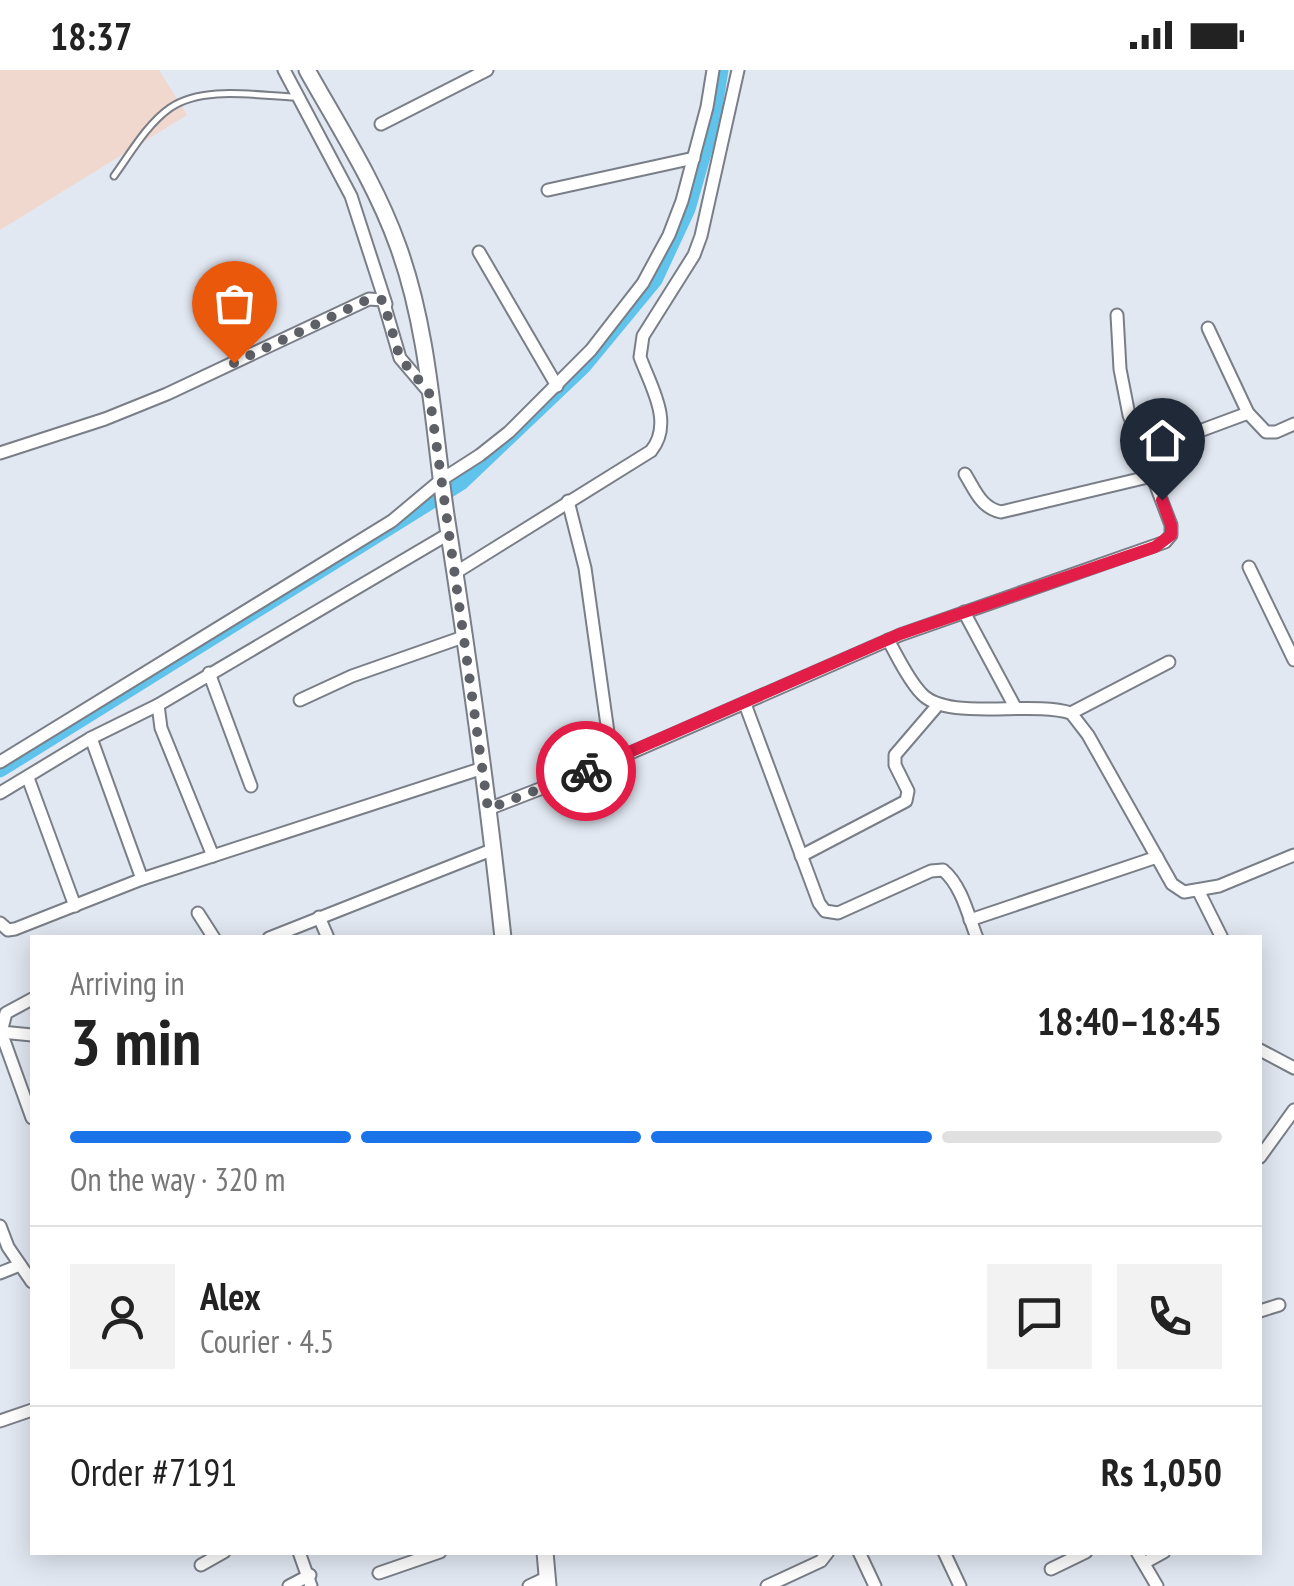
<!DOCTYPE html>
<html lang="en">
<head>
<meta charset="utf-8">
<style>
	body { margin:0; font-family:"PT Sans Narrow",sans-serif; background:#f2f2f2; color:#222; height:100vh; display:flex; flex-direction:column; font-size:38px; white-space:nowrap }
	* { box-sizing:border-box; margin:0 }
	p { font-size:32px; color:#767676 }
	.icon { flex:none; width:55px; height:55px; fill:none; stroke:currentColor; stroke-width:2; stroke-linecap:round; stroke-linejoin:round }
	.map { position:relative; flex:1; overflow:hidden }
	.side { position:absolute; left:30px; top:865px; width:1232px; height:620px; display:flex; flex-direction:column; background:#fff; border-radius:0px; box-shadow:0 5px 25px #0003 }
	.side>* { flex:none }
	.pin { position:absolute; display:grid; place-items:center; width:85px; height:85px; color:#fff; margin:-102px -42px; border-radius:50% 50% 50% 0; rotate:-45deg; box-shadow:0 0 10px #0007 }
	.pin .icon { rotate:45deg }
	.courier { position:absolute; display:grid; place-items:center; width:100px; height:100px; margin:-50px; border:8px solid #e11d48; border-radius:50%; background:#fff; color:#222; box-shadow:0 2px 12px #0007 }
	.overview em { font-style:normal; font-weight:700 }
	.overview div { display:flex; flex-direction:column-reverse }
	.overview { display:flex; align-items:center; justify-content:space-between; height:170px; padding:0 40px }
	h1 { font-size:65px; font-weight:700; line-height:75px }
	.bar { display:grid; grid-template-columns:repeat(4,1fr); gap:15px 10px; align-content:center; height:120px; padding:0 40px }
	.bar i { height:12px; border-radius:8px; background:#e0e0e0 }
	.bar .selected { background:#1a73e8 }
	.bar p { grid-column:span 4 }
	.line { display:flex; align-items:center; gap:25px; padding:0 40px; border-top:2px solid #e0e0e0 }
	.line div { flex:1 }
	.round { display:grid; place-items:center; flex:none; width:105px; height:105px; border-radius:0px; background:#f2f2f2 }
	.status { display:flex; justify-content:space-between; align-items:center; height:70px; padding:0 50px; background:#fff; direction:ltr }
	.status svg { height:28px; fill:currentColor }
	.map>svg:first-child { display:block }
</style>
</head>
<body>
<div class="status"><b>18:37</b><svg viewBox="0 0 49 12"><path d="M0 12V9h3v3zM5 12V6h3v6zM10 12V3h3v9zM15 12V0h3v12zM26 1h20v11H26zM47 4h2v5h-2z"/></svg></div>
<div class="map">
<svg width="1294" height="1516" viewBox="0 0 1294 1516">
	<rect width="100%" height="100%" fill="#e2e8f2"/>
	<polygon fill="#f0d8cf" points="0,0 159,0 187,45 0,160"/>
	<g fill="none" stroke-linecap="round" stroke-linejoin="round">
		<polyline stroke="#5fc3ec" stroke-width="15" points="0,700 461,413 584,296 655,210 688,139 712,55 721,0"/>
		<defs>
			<path id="service" d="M 114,106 C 130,84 147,54 170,38 C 203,15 258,26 296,27"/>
			<g id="minor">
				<polyline points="284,0 351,126 386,234"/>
				<polyline points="381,54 487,0"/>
				<polyline points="548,120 694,88"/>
				<polyline points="479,182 557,316"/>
				<polyline points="1248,343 1266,362 1276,362 1294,354"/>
				<polyline points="1143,382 1248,343 1208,258"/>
				<polyline points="0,383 105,349 167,324 369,229 383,230 400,288 429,322"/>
				<path d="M 965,404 C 975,420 981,438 1001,442 L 1152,406"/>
				<polyline points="568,431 585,498 612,691"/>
				<polyline points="1249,497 1294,590"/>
				<path d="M 455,503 L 651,381 C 674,353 651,317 640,287 L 643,266 L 694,185 L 701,166 L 738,0"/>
				<polyline points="964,542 1015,637"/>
				<path d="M 888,570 C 898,587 907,608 921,623 C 946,652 1030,630 1071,643 L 1088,665 L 1172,814 L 1184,822 L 1219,816 L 1294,785"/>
				<polyline points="209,603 251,716"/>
				<polyline points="300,630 352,606 466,566"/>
				<path d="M 745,634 L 819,833 L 825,841 L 838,843 L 931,801 L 943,800 C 962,816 968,845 977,868"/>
				<polyline points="1071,643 1169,592"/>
				<polyline points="91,668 142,809"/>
				<polyline points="0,692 392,451 441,410 480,385 509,362 591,280 643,213 669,165 682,131 707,37 713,0"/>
				<polyline points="28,708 75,836"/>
				<polyline points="0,723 91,668 158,635"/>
				<polyline points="488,739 612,691 900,565 1165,472 1171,465 1171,455 1129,345 1120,299 1117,245"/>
				<polyline points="213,786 161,658 158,635 450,463"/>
				<polyline points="801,786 906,731 908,721 895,695 895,685 937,636"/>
				<polyline points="1199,822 1222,868"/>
				<polyline points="198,843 214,868"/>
				<polyline points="319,847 328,868"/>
				<polyline points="970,850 1157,787"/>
				<polyline points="0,853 8,860 15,859 142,809 483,698"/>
				<polyline points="269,868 494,779"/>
				<polyline points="32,929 6,943 1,962 32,1048"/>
				<polyline points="1,962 32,965"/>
				<polyline points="1260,980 1294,998"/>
				<polyline points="1260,1087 1294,1040"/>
				<polyline points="0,1156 8,1177 32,1212"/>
				<polyline points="0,1203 20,1195"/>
				<polyline points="1260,1241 1279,1235"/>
				<polyline points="0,1351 32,1340"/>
				<polyline points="299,1482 311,1516"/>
				<polyline points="859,1482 875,1516"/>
				<polyline points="944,1482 960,1516"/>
				<polyline points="1137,1482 1157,1516"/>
				<polyline points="1144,1493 1164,1482"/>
				<polyline points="201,1495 224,1482"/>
				<polyline points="1051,1499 1086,1482"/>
				<polyline points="379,1503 440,1482"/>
				<polyline points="289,1516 310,1505"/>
				<polyline points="529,1516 548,1507"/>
				<polyline points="767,1516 821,1491 828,1482"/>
			</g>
			<g id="secondary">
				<path d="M 307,0 C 339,57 376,114 398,176 C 429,261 433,356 446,445 C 468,585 488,726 503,868"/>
				<polyline points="545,1482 548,1516"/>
			</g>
		</defs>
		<use href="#service" stroke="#797e87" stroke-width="9"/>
		<use href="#minor" stroke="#797e87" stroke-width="15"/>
		<use href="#secondary" stroke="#797e87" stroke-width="19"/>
		<use href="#service" stroke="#fff" stroke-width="5"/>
		<use href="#minor" stroke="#fff" stroke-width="11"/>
		<use href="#secondary" stroke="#fff" stroke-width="15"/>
	</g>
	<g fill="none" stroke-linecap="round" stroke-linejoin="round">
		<polyline stroke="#5d6066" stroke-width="10" stroke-dasharray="0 18" points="234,293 369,229 383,230 400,288 429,322 488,739 586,701"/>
		<polyline stroke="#e11d48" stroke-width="12" points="586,701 900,564 1155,477 1171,465 1171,455 1162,430"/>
	</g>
</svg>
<div class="pin" style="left:234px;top:293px;background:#ea580c"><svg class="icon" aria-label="bag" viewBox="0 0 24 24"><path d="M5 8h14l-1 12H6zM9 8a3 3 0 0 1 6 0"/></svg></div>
<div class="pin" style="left:1162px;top:430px;background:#1f2937"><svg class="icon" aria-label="home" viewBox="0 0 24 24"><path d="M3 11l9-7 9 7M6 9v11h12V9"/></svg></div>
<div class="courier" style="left:586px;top:701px"><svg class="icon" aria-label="bike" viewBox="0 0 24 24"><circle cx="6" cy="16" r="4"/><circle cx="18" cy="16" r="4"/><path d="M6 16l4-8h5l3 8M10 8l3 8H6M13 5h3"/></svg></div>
<section class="side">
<div class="overview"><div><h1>3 min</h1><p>Arriving in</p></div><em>18:40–18:45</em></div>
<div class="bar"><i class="selected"></i><i class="selected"></i><i class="selected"></i><i></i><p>On the way · 320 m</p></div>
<div class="line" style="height:180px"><a class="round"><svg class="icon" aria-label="person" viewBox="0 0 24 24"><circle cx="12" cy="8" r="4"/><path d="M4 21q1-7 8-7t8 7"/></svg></a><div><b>Alex</b><p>Courier · 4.5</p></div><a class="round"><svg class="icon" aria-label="chat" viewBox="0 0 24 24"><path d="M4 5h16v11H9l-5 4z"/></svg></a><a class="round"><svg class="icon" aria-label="phone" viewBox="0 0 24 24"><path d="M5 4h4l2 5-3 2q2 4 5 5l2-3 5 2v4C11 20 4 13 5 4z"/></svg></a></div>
<div class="line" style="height:130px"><div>Order #7191</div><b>Rs 1,050</b></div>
</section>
</div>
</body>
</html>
